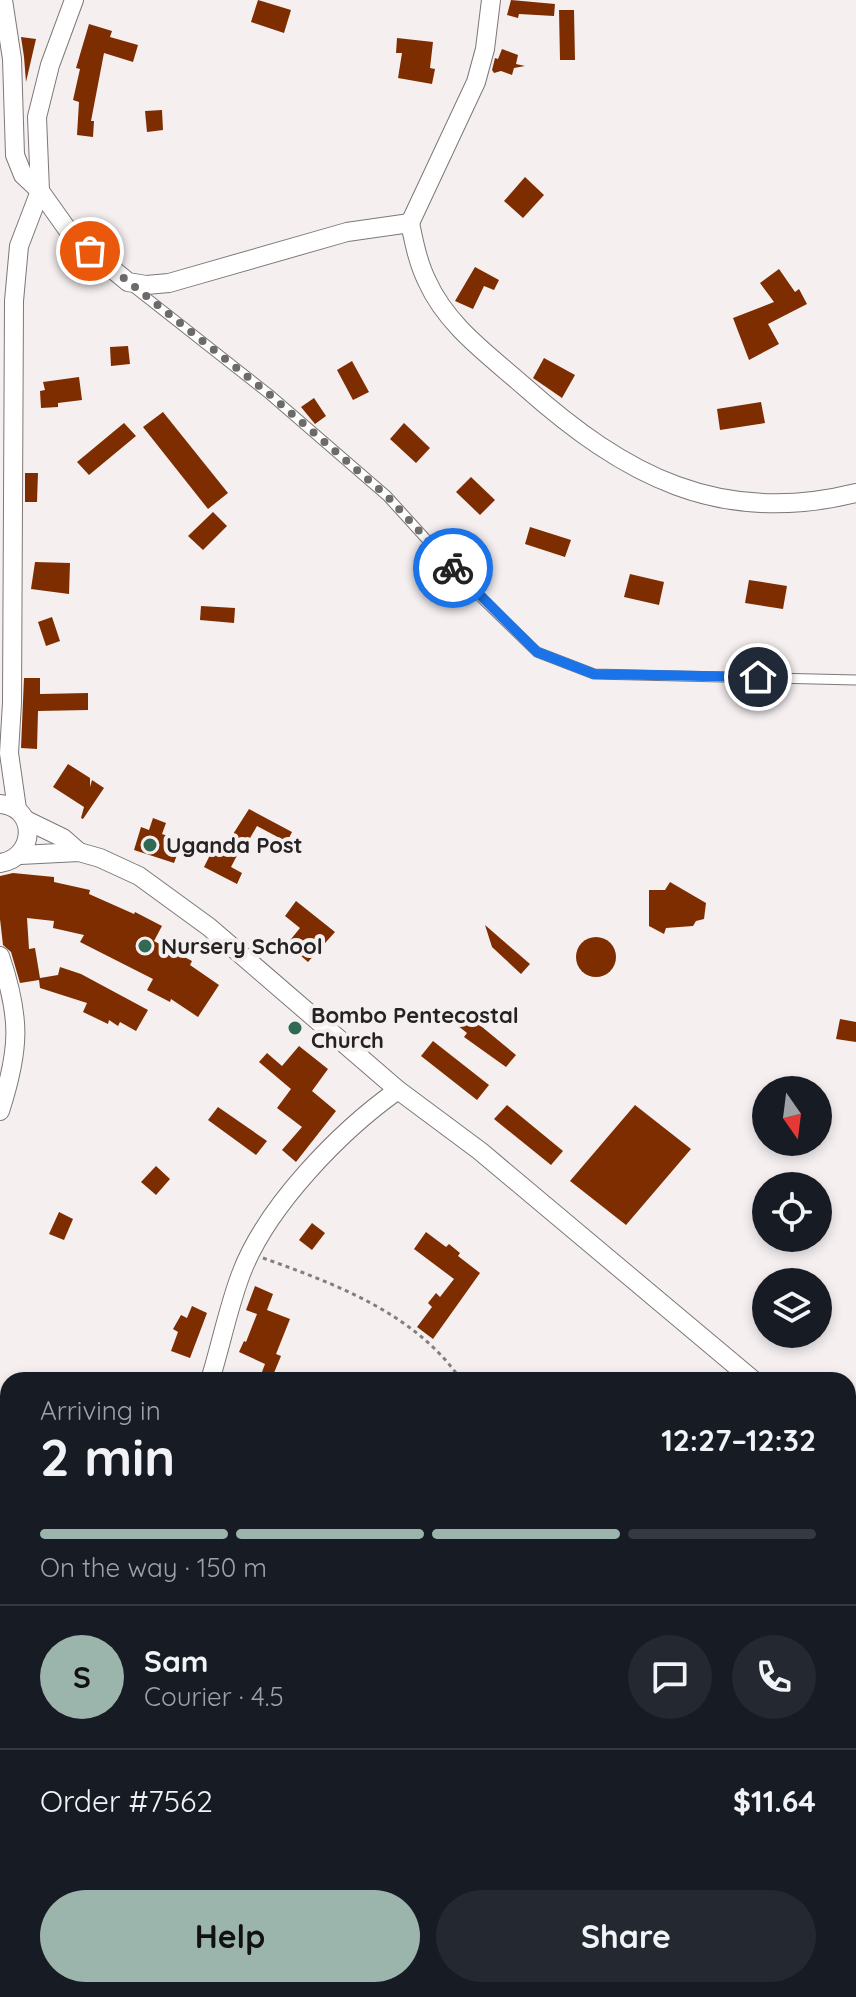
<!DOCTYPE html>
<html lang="en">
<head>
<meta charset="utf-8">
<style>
	body { margin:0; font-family:Quicksand,sans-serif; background:#242831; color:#f1f3f6; height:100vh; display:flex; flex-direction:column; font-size:30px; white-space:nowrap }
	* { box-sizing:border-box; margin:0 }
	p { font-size:26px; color:#9ea1a6 }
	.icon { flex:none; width:44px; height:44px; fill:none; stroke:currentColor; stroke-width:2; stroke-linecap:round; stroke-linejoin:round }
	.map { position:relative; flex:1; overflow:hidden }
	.panel { position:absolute; left:0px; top:1372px; width:856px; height:626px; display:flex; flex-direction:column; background:#171b24; border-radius:24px 24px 0 0; box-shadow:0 4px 12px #0003 }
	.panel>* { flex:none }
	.needle { width:52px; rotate:166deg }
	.tools { position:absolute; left:752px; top:1076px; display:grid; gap:16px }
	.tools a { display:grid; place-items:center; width:80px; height:80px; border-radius:50%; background:#171b24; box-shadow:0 4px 12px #0003; font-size:40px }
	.pin { position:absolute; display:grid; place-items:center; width:68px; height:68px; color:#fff; margin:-34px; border:4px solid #fff; border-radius:50%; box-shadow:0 2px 8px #0007 }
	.courier { position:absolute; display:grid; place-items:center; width:80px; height:80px; margin:-40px; border:6px solid #1a73e8; border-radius:50%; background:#fff; color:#222; box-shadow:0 2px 10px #0007 }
	.head em { font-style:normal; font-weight:800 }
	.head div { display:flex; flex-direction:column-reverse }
	.head { display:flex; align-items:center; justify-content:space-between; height:136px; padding:0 40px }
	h1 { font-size:52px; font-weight:800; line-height:60px }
	.bar { display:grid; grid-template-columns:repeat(4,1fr); gap:12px 8px; align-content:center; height:96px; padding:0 40px }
	.bar i { height:10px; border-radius:6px; background:#363941 }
	.bar .active { background:#9bb5ad }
	.bar p { grid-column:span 4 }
	.line { display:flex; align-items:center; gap:20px; padding:0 40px; border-top:2px solid #363941 }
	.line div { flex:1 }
	.round { display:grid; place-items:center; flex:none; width:84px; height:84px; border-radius:42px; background:#242831 }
	.cta { display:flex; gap:16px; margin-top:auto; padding:16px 40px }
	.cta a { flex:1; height:92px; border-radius:48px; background:#9bb5ad; color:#111; font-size:32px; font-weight:800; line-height:92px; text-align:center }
	.cta a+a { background:#242831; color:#f1f3f6 }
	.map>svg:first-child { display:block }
</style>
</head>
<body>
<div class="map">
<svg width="856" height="1997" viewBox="0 0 856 1997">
	<rect width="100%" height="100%" fill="#f5eff0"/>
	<g fill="#7e2d00">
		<polygon points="258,0 291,10 284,33 251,22"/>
		<polygon points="511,0 555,4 554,16 519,14 518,18 507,15"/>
		<polygon points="559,10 574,10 575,60 560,60"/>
		<polygon points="89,24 112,31 110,37 138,45 133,62 104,53 91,121 94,121 93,137 77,135 79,102 73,100 80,69 76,68"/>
		<polygon points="21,37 36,39 26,82 24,57"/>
		<polygon points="397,38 433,42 430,68 435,69 432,84 398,78 402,53 396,53"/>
		<polygon points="502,49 518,55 516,64 525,66 514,68 512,75 501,71 494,73 492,70 495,58 498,59"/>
		<polygon points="162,110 163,130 147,132 145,111"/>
		<polygon points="525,177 544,195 523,218 504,201"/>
		<polygon points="475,267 499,280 494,290 484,286 473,309 455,301"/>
		<polygon points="779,269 795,292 799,289 807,304 768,324 779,344 749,360 733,318 774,302 760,283"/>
		<polygon points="128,346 130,364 111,366 110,347"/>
		<polygon points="544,358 575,375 562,398 533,378"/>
		<polygon points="352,361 369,392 353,400 337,370"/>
		<polygon points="79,377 82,400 58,403 58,407 41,408 40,391 45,390 43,382"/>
		<polygon points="314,398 326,416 315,424 301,407"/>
		<polygon points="761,402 765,423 720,430 717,409"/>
		<polygon points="163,412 228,493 208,509 143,427"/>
		<polygon points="124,423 136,436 89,475 77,462"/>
		<polygon points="404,423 430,448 416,463 390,439"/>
		<polygon points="25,473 38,473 37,502 25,502"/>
		<polygon points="471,477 495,500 480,515 456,492"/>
		<polygon points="213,512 227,526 203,550 188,536"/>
		<polygon points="530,527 571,540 565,557 525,544"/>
		<polygon points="35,562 70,563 69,594 31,589"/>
		<polygon points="630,574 664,582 659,605 624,597"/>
		<polygon points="749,580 787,586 783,609 745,603"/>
		<polygon points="201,606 235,608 234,623 200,620"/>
		<polygon points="52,617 60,641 46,646 38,622"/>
		<polygon points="24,678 40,678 40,694 88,693 88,710 38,711 37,749 21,748"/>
		<polygon points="68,764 90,778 90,787 92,780 104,788 83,819 81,818 84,807 53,787"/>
		<polygon points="249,809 292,832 287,842 257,826 246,845 243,844 231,867 242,873 237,884 204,867 213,849 221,853"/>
		<polygon points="153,818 166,823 162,834 182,841 174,863 134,850 141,827 149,830"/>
		<polygon points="13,873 54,877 54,882 90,890 89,894 134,914 135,912 162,926 154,941 192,961 190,965 219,985 198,1017 171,999 170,1002 147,990 153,979 80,942 84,935 53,928 54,921 27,918 29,949 35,948 40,978 58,975 60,967 81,974 148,1010 136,1031 120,1022 118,1026 109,1020 108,1024 83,1012 87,1003 40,988 39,980 20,983 11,952 3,945 0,919 0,876"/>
		<polygon points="670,882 706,903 704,919 696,921 693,926 666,928 664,934 649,926 649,890 665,890"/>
		<polygon points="296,901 335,932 308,962 287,944 300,928 285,916"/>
		<polygon points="485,925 530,964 521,974 492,947"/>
		<circle cx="596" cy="957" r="20"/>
		<polygon points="461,1014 476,1022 516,1055 506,1067 464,1037 467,1033 452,1021"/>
		<polygon points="840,1019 856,1022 856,1042 836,1039"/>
		<polygon points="433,1041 489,1085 477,1100 421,1056"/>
		<polygon points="299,1046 328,1069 312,1091 336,1111 296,1162 282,1150 302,1127 277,1108 291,1089 259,1062 267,1053 282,1066"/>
		<polygon points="507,1105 563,1151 551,1165 494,1119"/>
		<polygon points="635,1105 691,1149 626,1225 570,1181"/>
		<polygon points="218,1107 267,1141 256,1155 208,1120"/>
		<polygon points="156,1166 170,1179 156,1195 141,1182"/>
		<polygon points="59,1212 73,1219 64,1240 49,1234"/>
		<polygon points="312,1223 325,1233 312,1250 299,1240"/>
		<polygon points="426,1232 446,1247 449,1244 460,1253 458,1256 480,1273 433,1339 417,1327 432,1307 428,1303 436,1293 440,1297 454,1279 414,1249"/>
		<polygon points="255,1286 273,1294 267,1310 290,1319 276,1354 281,1356 271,1380 259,1380 265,1364 239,1352 244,1341 246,1342 257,1314 246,1310"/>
		<polygon points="192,1306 207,1313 190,1358 171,1351 178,1332 173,1329 181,1315 187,1318"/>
	</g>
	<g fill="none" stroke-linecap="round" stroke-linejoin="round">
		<defs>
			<polyline id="service" points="133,287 269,394 387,496 466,583 537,652 594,674 856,680"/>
			<g id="minor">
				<path d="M 3,0 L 12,59 L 15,155 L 23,175 L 40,191 L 72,236 L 128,282 L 146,285 L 169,283 L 347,232 L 410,223 C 414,242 418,263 427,281 C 447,326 489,355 525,387 C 624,475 720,527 856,493"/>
				<polyline points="410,223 476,82 485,49 491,0"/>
				<path d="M 0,804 C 38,807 36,858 0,863"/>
				<polyline points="17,809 9,753 12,703 14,301 19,246 40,191 37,117 50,65 74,0"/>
				<polyline points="26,820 63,838 79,852"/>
				<polyline points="20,855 79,852 100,858 139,876 209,927 398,1090 480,1151 753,1380"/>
				<path d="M 0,956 C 21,1018 20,1049 0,1111"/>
				<path d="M 210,1380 C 221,1345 228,1308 241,1274 C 266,1207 340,1131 398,1090"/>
				<polyline points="848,1448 856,1453"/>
				<polyline points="0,1791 8,1787"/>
				<polyline points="515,1990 524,1997"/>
				<polyline points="474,1997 483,1990"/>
				<polyline points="708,1997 710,1990"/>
			</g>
		</defs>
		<use href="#service" stroke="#7d7878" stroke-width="11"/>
		<use href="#minor" stroke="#7d7878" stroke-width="20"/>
		<g stroke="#837f7f" stroke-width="3" stroke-dasharray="4 4" stroke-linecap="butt">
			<path d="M 263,1258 C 336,1284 416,1314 461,1380"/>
			<polyline points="848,1966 856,1968"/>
		</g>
		<use href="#service" stroke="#fff" stroke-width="9"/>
		<use href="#minor" stroke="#fff" stroke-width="18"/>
	</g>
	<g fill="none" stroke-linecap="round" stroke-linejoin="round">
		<polyline stroke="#6d6a6a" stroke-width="8" stroke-dasharray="0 14.4" points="90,251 269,394 387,496 453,568"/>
		<polyline stroke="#1a73e8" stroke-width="10" points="453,568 537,652 594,674 758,677"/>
	</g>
	<g fill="#316a53" stroke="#f5eff0" stroke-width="3">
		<circle cx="150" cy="845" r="8"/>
		<circle cx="145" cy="946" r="8"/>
		<circle cx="295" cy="1028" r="8"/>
	</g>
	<g text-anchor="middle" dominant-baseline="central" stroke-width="8" stroke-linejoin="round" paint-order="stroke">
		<g font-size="22" font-weight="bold" fill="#242222" stroke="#f5eff0" text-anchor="start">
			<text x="166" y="845">Uganda Post</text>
			<text x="161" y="946">Nursery School</text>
			<text x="311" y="1015">Bombo Pentecostal<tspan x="311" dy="25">Church</tspan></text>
		</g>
	</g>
</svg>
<div class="tools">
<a><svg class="needle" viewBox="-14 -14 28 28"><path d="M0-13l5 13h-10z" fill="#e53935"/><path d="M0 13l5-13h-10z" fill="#9ea1a6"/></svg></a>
<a><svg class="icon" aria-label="locate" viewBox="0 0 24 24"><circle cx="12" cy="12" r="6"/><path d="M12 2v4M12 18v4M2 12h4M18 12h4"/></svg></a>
<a><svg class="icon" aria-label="layers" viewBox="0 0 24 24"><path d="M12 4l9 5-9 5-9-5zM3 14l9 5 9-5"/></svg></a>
</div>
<div class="pin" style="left:90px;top:251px;background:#ea580c"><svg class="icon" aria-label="bag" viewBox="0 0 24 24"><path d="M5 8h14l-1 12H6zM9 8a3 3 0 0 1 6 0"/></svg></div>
<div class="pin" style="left:758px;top:677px;background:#1f2937"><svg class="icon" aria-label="home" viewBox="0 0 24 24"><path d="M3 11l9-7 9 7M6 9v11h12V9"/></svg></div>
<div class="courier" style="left:453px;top:568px"><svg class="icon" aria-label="bike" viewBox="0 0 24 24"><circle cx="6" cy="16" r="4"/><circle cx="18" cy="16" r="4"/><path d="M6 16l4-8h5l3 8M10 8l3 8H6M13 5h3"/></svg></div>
<section class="panel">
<div class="head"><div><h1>2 min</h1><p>Arriving in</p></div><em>12:27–12:32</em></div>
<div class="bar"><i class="active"></i><i class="active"></i><i class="active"></i><i></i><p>On the way · 150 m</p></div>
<div class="line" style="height:144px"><b class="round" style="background:#9bb5ad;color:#111">S</b><div><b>Sam</b><p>Courier · 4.5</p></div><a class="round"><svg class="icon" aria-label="chat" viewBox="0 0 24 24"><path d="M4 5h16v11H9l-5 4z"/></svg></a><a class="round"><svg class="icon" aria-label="phone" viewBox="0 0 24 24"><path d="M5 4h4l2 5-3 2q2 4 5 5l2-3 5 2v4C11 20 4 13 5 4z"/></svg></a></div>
<div class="line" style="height:104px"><div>Order #7562</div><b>$11.64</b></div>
<div class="cta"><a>Help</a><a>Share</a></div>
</section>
</div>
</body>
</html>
